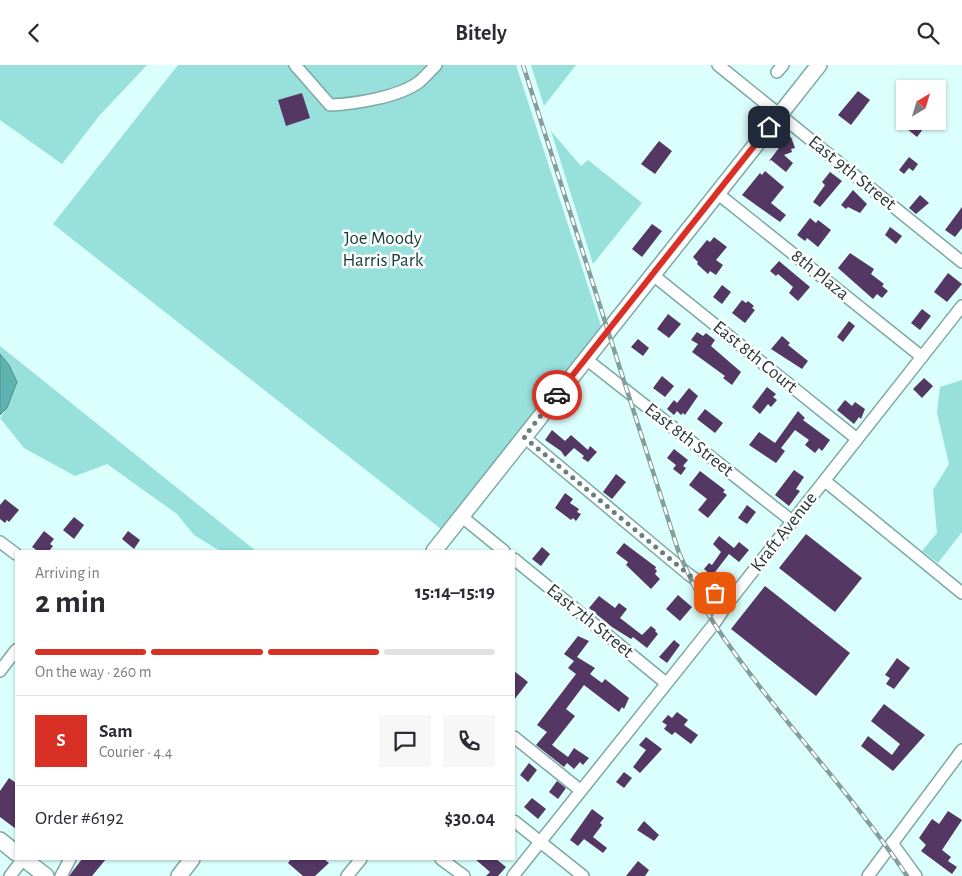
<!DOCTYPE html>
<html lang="en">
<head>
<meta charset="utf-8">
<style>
	body { margin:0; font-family:"Alegreya Sans",sans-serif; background:#f7f7f7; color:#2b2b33; height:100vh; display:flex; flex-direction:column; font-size:19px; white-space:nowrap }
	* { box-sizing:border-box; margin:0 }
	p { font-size:16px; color:#7c7c81 }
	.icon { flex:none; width:28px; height:28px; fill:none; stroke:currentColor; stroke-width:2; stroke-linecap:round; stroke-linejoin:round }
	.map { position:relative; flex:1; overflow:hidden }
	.drawer { position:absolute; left:15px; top:485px; width:500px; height:310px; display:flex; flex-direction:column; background:#fff; border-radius:0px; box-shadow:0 1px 4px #0004 }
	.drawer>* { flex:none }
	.needle { width:32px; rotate:38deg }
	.fabs { position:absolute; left:896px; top:15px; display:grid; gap:10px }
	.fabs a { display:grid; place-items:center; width:50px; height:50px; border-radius:0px; background:#fff; box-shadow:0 1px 4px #0004; font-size:25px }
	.pin { position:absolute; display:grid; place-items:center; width:42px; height:42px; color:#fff; margin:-21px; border-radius:10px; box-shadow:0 2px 8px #0006 }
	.courier { position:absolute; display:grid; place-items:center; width:50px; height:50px; margin:-25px; border:4px solid #d93025; border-radius:50%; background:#fff; color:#222; box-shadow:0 1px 6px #0007 }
	.head em { font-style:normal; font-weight:700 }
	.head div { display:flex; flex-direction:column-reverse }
	.head { display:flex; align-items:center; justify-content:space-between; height:85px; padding:0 20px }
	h1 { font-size:32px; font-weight:700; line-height:38px }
	.bar { display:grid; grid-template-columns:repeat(4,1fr); gap:8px 5px; align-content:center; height:60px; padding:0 20px }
	.bar i { height:6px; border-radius:4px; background:#e1e1e2 }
	.bar .active { background:#d93025 }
	.bar p { grid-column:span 4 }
	.line { display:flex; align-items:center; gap:12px; padding:0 20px; border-top:1px solid #e1e1e2 }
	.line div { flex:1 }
	.round { display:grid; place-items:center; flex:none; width:52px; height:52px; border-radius:0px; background:#f7f7f7 }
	header { display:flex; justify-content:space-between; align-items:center; height:65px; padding:0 20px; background:#fff; font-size:22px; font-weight:700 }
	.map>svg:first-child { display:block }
</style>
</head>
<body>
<header><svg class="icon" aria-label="back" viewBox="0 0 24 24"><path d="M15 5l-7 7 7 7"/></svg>Bitely<svg class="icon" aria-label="search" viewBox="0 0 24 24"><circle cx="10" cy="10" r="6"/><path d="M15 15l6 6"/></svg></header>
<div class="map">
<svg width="962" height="811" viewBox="0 0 962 811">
	<rect width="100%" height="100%" fill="#dbfffc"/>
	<g fill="#97e0dc">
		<polygon points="0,0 147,0 99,51 62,99 0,55"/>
		<polygon points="178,0 516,0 601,261 441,464 53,159"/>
		<polygon points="531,0 576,0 544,41"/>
		<polygon points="551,66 581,101 588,95 642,138 593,199"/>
		<polygon points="0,281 256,486 221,486 215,483 194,470 177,449 107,399 75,411 24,383 0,353 7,343 9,300 0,289"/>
		<polygon points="962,315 962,467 938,498 922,486 937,468 933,425 949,399 937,348 940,322"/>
	</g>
	<polygon fill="#5eb3b0" stroke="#4e8f8c" points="0,289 9,300 17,317 7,343 0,350"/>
	<g fill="#553764">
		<polygon points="858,26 870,35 851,60 838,50"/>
		<polygon points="302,28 310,53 286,61 278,35"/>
		<polygon points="897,56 929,56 917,72"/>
		<polygon points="791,72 795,83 791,84 792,87 784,90 793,98 786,107 771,95 769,96 782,79 780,76"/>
		<polygon points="659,76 672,86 655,109 641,99"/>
		<polygon points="909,92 918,99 913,106 909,103 904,109 899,105"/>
		<polygon points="765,106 784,122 771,138 786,150 780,157 742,130 760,108 762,110"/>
		<polygon points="830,107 842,116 820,142 813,137 825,120 822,117"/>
		<polygon points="853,125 867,139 860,148 848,142 846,144 841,140"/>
		<polygon points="920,130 929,138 916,149 909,143"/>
		<polygon points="962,142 962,163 955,172 945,165"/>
		<polygon points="810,153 816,158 818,155 831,165 818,182 807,173 805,176 797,170"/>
		<polygon points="652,159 662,166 642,192 632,184"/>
		<polygon points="890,162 902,171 896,179 885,170"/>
		<polygon points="714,172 727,182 716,195 723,200 716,210 710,206 708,209 697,199 698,197 693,192 707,175 710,177"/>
		<polygon points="850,188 874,204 871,209 884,219 882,221 888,226 882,233 877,229 873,234 838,203"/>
		<polygon points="779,196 810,222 798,236 789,228 793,222 778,209 776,211 770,206"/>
		<polygon points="948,208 962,219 947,237 934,227"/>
		<polygon points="722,220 731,227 722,239 713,232"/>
		<polygon points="742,235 746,238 748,236 754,241 752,243 755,245 745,258 732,248"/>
		<polygon points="922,244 931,251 920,265 911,258"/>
		<polygon points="668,249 681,259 669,273 657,264"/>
		<polygon points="849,256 855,261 843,277 837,272"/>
		<polygon points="697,267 703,271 706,268 715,275 711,281 741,307 732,320 723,313 725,311 692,287 698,279 691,275"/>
		<polygon points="782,271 790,278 788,280 808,296 802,304 771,284"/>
		<polygon points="638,274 649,283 643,291 631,282"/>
		<polygon points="662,311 674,321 665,332 653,323"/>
		<polygon points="924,313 933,321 922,333 913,324"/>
		<polygon points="767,322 776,329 773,332 777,335 771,342 768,339 760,349 752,342"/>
		<polygon points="689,323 698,331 685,350 683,348 681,350 677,346 674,350 667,344 674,335 677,338"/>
		<polygon points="845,335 852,341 855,337 865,344 861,354 859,352 854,359 837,345"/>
		<polygon points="705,344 723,358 715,368 697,354"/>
		<polygon points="798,346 805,353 803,355 830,375 822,386 819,383 815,388 805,380 809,375 795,365 781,383 785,386 776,398 749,380 759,367 775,378"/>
		<polygon points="552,365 565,376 571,370 588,385 590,381 597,387 588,397 582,393 584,391 574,383 565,392 561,386 545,375"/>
		<polygon points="674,384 688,395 683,401 686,403 681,410 673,404 676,400 667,393"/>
		<polygon points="794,405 804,412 796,424 800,426 789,441 775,430"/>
		<polygon points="700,406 725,425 723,427 727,430 708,453 698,445 707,434 689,420"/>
		<polygon points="616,409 626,417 612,434 603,427"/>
		<polygon points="565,428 573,434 570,438 579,444 577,447 581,449 576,456 573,453 571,455 555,443"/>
		<polygon points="5,434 19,445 9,457 7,455 5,458 0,454 0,440"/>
		<polygon points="747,440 756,447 747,459 738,453"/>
		<polygon points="74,452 84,460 74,474 63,465"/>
		<polygon points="44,466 54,474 50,479 53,481 49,486 38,486 32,482"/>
		<polygon points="128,466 140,475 134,484 122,474"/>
		<polygon points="806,469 862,513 835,547 779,503"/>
		<polygon points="719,471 734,483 739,477 749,485 739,497 729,489 712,511 704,504 709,498 712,500 721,487 713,479"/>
		<polygon points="624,478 656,502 655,504 657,506 655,509 660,514 651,524 626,500 628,497 616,488"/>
		<polygon points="542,482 550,489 541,501 532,494"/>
		<polygon points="765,521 850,588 816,631 731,564"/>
		<polygon points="678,530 692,542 680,556 666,544"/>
		<polygon points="599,531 615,543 619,538 627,544 620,553 642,570 651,561 656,565 655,566 658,569 647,583 633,572 631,574 612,562 589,543"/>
		<polygon points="578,571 589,576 577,592 595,603 590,609 602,618 605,614 629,633 624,644 622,642 619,647 584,620 566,644 575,651 552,680 568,692 574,683 589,693 583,700 580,697 574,704 567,698 564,702 536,680 547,667 537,660 576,609 568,603 574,596 564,589"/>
		<polygon points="674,575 680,580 667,598 659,592"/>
		<polygon points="897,593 910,603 894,624 886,619 890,613 885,610"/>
		<polygon points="514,606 528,617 514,635"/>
		<polygon points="884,639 925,670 893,706 861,681 868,671 892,690 900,679 871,656"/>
		<polygon points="677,647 688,655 684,660 698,670 691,679 675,667 672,670 664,664 667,660 662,657 668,650 672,653"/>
		<polygon points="646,672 662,684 640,708 633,702 646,685 639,680"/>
		<polygon points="529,698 537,705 528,717 520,710"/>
		<polygon points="624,707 632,713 624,723 616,717"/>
		<polygon points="9,713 16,718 16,764 0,752 0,726"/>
		<polygon points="557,716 566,723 558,734 549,727"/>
		<polygon points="532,733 546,744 538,754 524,742"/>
		<polygon points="592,744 604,753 600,758 602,760 593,772 607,783 603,788 584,774 578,781 570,775"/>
		<polygon points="948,746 962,755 942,785 951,792 948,796 957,802 952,809 921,786 926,780 919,773 932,754 939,759"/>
		<polygon points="644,756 659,770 654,776 637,765"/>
		<polygon points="82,794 106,794 92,811 69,811"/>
		<polygon points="291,794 324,794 329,798 315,811 303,811 288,798"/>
		<polygon points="475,794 496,794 506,802 498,811 486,811 490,807"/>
		<polygon points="638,796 649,805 645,811 626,811"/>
	</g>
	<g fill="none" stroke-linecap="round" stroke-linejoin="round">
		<defs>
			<g id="minor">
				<path d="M 295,0 L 330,40 C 355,39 399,32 419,17 C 425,12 431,5 436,0"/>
				<polyline points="718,0 962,197"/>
				<polyline points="777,7 783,0"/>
				<polyline points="717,128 922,292"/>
				<polyline points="653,210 857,374"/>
				<polyline points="586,294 792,456"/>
				<polyline points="524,372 688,509 728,538"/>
				<polyline points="825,416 962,528"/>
				<polyline points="461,451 504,486"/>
				<polyline points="0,477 16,489"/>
				<polyline points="514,494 666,618"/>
				<polyline points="0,606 16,585"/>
				<polyline points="514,672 580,725"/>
				<polyline points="514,756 583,811"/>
				<polyline points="892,778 916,811"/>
				<polyline points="441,794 464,811"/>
				<polyline points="10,811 23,794"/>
				<polyline points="61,811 70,794"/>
				<polyline points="347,811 361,794"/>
				<polyline points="513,811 714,559 728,538 962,241"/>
				<polyline points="868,811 962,685"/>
			</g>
			<g id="major">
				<polyline points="434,486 819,0"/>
				<polyline points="0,775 16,788"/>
				<polyline points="24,794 46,811"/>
				<polyline points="179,811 192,794"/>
			</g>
		</defs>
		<use href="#minor" stroke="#7da8a6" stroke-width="14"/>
		<use href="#major" stroke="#7da8a6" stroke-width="18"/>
		<use href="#minor" stroke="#fff" stroke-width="11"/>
		<use href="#major" stroke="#fff" stroke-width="15"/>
		<defs>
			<path id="rail" d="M 523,0 L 679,488 C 690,512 700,537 715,560 C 773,647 848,723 907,811"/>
		</defs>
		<use href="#rail" stroke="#839e9c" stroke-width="4.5"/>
		<use href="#rail" stroke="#fff" stroke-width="2.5" stroke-dasharray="8" stroke-linecap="butt"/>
	</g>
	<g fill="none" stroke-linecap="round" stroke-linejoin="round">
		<polyline stroke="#677f7d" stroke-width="5" stroke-dasharray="0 9" points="557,330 524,372 688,509 715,528"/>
		<polyline stroke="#d93025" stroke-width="6" points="557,330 769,62"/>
	</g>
	<g text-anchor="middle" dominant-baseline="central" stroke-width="5" stroke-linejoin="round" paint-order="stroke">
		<g font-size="19" fill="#283a39" stroke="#fff">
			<text transform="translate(852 108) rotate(39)">East 9th Street</text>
			<text transform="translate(820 210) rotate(39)">8th Plaza</text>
			<text transform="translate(755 292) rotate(39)">East 8th Court</text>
			<text transform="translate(689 375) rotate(38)">East 8th Street</text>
			<text transform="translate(784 467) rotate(-52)">Kraft Avenue</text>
			<text transform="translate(590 556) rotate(39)">East 7th Street</text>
		</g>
		<g font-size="19" fill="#143d3c" stroke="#fff">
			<text x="383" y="173">Joe Moody<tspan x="383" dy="22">Harris Park</tspan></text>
		</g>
	</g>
</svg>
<div class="fabs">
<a><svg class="needle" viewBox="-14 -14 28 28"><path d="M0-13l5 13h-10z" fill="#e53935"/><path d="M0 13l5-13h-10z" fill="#7c7c81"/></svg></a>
</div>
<div class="pin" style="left:715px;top:528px;background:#ea580c"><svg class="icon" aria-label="bag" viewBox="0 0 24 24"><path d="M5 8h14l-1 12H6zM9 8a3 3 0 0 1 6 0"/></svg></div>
<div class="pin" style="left:769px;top:62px;background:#1f2937"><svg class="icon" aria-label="home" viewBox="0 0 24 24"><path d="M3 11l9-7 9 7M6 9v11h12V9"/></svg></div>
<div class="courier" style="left:557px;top:330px"><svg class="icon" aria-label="car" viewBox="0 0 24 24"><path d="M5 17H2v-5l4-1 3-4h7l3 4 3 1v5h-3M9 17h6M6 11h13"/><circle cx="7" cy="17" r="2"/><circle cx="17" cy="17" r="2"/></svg></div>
<section class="drawer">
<div class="head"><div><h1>2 min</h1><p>Arriving in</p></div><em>15:14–15:19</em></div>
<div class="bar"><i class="active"></i><i class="active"></i><i class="active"></i><i></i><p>On the way · 260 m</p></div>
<div class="line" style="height:90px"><b class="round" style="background:#d93025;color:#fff">S</b><div><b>Sam</b><p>Courier · 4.4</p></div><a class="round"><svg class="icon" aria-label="chat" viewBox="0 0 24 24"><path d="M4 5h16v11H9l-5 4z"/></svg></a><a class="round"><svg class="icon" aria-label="phone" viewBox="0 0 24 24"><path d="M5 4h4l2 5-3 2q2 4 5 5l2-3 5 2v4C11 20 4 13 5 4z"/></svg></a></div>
<div class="line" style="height:65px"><div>Order #6192</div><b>$30.04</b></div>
</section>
</div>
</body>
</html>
